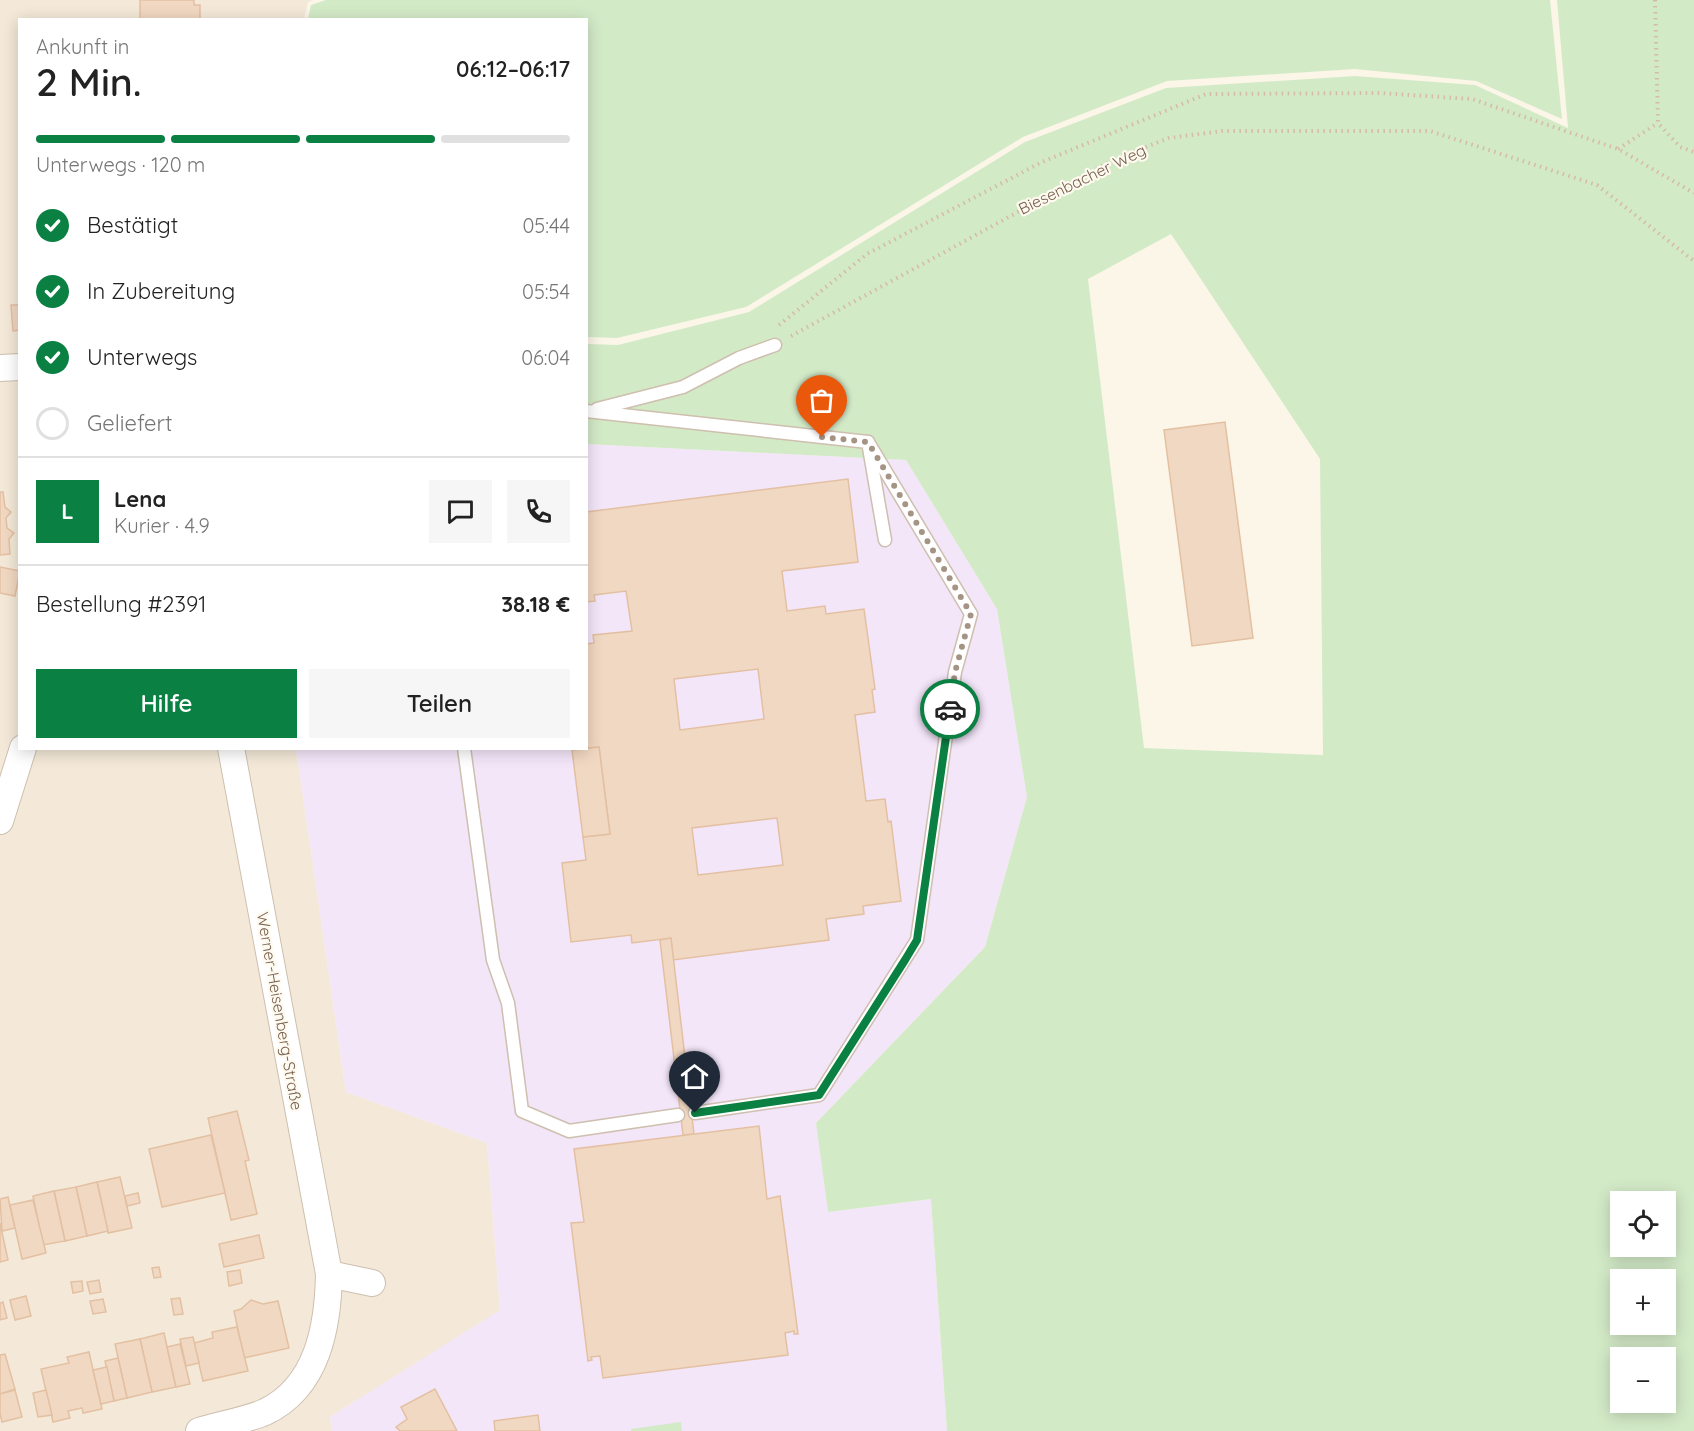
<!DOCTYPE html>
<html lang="de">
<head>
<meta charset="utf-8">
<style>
	body { margin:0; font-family:Quicksand,sans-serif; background:#f6f6f6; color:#222; height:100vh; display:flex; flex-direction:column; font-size:22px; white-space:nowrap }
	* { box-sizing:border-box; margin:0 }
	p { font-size:20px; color:#767676 }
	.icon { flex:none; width:33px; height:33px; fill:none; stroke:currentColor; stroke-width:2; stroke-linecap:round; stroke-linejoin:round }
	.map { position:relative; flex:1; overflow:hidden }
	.details { position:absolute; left:18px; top:18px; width:570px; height:732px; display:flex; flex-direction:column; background:#fff; border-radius:0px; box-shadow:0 3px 15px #0003 }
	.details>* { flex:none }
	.fabs { position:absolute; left:1610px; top:1191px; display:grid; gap:12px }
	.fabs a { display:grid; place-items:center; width:66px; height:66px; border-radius:0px; background:#fff; box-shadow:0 3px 15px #0003; font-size:30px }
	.pin { position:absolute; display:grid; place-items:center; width:51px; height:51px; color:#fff; margin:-62px -26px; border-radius:50% 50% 50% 0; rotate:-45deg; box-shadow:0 0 6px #0007 }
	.pin .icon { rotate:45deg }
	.courier { position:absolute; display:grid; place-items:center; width:60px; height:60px; margin:-30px; border:4px solid #0b8043; border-radius:50%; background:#fff; color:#222; box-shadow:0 2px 8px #0007 }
	.headline em { font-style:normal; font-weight:600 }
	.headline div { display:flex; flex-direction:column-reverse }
	.headline { display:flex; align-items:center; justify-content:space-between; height:102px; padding:0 18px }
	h1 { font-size:39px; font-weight:600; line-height:45px }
	.bar { display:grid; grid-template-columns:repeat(4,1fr); gap:9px 6px; align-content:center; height:72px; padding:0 18px }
	.bar i { height:8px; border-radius:4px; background:#e0e0e0 }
	.bar .selected { background:#0b8043 }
	.bar p { grid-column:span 4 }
	.line { display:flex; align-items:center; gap:15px; padding:0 18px; border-top:2px solid #e0e0e0 }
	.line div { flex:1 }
	.round { display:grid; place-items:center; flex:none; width:63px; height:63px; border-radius:0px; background:#f6f6f6 }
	ol { padding:0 18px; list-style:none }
	li { display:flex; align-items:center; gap:18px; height:66px }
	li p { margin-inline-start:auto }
	li .icon { padding:6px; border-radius:50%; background:#0b8043; color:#fff; stroke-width:4 }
	li:last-child { color:#767676 }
	li i { width:33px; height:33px; border:3px solid #e0e0e0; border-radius:50% }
	.action { display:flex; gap:12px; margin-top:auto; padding:12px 18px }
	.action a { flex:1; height:69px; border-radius:0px; background:#0b8043; color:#fff; font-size:24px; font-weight:600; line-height:69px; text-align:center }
	.action a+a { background:#f6f6f6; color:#222 }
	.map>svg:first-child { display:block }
</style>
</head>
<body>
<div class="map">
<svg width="1694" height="1431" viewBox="0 0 1694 1431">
	<rect width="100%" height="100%" fill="#fcf6e9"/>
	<polygon fill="#f4e9d8" points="0,0 314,0 308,2 304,19 20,20 20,748 296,749 346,1092 487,1143 500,1311 330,1417 332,1431 0,1431"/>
	<polygon fill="#f3e6f9" points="587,444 906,460 997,609 1027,797 985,947 816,1123 828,1212 931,1199 947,1431 332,1431 330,1417 500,1310 487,1143 346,1092 296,749 586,748"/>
	<g fill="#d3eac7" fill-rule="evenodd">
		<polygon points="326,0 1550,0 1562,119 1476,81 1355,69 1167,81 1023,137 746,307 617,338 587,337 586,20 308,19 311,5"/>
		<path d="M 1557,0 L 1694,0 L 1694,1431 L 947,1431 L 931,1199 L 828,1212 L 816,1123 L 985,947 L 1027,797 L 997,609 L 906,460 L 587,444 L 587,344 L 618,345 L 749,312 L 1025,142 L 1166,88 L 1355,76 L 1475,85 L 1568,128 ZM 1171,234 L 1320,459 L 1323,755 L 1144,748 L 1088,279 ZM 1620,1202 L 1665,1202 L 1665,1246 L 1620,1246 ZM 1620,1280 L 1665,1280 L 1665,1324 L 1620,1324 ZM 1620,1358 L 1665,1358 L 1665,1402 L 1620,1402 Z"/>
		<polygon points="681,1422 682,1431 631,1431 631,1429"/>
	</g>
	<g fill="#f1d8c2" stroke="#e3c0a2" stroke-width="1.5" fill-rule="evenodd">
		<polygon points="140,0 194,0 194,5 200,5 200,20 140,20"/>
		<polygon points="11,305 20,305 20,330 13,331"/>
		<polygon points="1225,422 1253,638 1192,646 1164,430"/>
		<path d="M 848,479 L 858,562 L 782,571 L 787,611 L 825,606 L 826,614 L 864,609 L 875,689 L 872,690 L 875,712 L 855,715 L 866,801 L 885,799 L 888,822 L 891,821 L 901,901 L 863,906 L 864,914 L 826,919 L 829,940 L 673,960 L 671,938 L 632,943 L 631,935 L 571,942 L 562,863 L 586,860 L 583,837 L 610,834 L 599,747 L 586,748 L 586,644 L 594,643 L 593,635 L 632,631 L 626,591 L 594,595 L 595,601 L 586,602 L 586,512 ZM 758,669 L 764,719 L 680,730 L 674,679 ZM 777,818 L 783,865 L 698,875 L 692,828 Z"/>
		<polygon points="0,492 3,492 5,507 11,512 6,518 7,528 14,533 9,539 10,554 0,555"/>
		<polygon points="0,567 20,571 15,596 0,593"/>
		<polygon points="599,747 610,834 583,837 572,750"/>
		<polygon points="671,938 694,1134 683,1135 660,940"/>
		<polygon points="237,1111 249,1160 245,1161 257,1214 231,1220 208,1118"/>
		<polygon points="759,1126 767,1199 780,1196 798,1334 794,1334 794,1331 785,1333 788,1355 603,1378 600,1356 591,1357 592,1360 588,1361 571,1223 584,1222 574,1149"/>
		<polygon points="211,1135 225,1193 162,1207 149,1149"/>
		<polygon points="120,1177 132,1228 108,1233 97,1182"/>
		<polygon points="97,1182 108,1231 87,1236 76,1187"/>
		<polygon points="76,1187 87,1236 65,1241 54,1191"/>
		<polygon points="54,1191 65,1241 43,1245 33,1196"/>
		<polygon points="138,1193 140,1203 127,1206 125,1196"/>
		<polygon points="8,1197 15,1228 2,1231 0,1199"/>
		<polygon points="33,1200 46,1253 22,1259 10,1205"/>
		<polygon points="0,1223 8,1260 0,1262"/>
		<polygon points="259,1235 264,1258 224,1267 219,1244"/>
		<polygon points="159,1267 161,1277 154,1278 152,1268"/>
		<polygon points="240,1270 242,1283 229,1286 227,1272"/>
		<polygon points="99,1280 101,1292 90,1294 87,1282"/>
		<polygon points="82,1281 83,1291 73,1293 71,1282"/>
		<polygon points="26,1296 31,1316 15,1320 10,1300"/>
		<polygon points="180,1298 183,1314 174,1315 171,1299"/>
		<polygon points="103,1299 106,1312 93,1314 90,1301"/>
		<polygon points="251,1300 263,1304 278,1301 289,1348 244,1358 234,1311 241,1309"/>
		<polygon points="3,1302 7,1318 0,1320 0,1303"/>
		<polygon points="237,1327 248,1371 203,1381 194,1343 213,1338 212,1332"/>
		<polygon points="164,1333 176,1387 152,1392 140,1339"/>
		<polygon points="193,1337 199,1363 186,1366 180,1339"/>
		<polygon points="140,1339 152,1392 127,1398 115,1344"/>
		<polygon points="180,1344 190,1384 176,1387 167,1347"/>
		<polygon points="89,1352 102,1409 83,1413 82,1408 68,1411 70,1418 53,1422 41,1369 69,1363 67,1357"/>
		<polygon points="5,1354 15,1389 0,1394 0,1355"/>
		<polygon points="118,1358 127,1398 114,1401 105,1361"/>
		<polygon points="107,1367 114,1401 101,1404 93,1370"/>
		<polygon points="435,1389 457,1431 400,1431 396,1427 407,1419 401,1407"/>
		<polygon points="15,1390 22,1417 2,1422 0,1414 0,1394"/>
		<polygon points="46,1390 52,1415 38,1417 33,1393"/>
		<polygon points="538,1415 540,1431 495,1431 494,1421"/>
	</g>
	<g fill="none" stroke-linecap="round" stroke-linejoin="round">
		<defs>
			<g id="lane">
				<polyline points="597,409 683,387 739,358 775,345"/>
				<polyline points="586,411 868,442 885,540"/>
				<polyline points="464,748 493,960 508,1003 522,1111 569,1131 678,1115"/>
				<polyline points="695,1113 819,1095 917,940 955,672 971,614 868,442"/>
			</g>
			<g id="street">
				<polyline points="0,368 20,367"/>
				<polyline points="0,821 23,748"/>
				<polyline points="329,1274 372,1283"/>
				<path d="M 199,1431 C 218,1425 247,1420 265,1412 C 318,1387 328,1326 329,1274 L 231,748"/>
			</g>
		</defs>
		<use href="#lane" stroke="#cebfaf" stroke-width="15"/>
		<use href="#street" stroke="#cebfaf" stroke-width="28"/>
		<g stroke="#d6bba4" stroke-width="4" stroke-dasharray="1.5 4.5" stroke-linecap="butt">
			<polyline points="1655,0 1658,123 1680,147 1694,152"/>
			<polyline points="1618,149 1658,123"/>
			<polyline points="779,325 867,254 1042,162 1206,94 1380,93 1472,99 1618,149 1694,193"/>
			<polyline points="791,336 1113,160 1169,138 1222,131 1430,131 1597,185 1694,261"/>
		</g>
		<use href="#lane" stroke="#fff" stroke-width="12"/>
		<use href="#street" stroke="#fff" stroke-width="26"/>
	</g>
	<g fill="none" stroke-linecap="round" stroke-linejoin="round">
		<polyline stroke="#a59484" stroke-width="6" stroke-dasharray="0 10.8" points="822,437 868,442 971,614 955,672 950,709"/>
		<polyline stroke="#0b8043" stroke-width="8" points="695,1113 819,1095 905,960 917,940 950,709"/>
	</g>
	<g text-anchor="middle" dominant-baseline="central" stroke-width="4.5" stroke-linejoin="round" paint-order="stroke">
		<g font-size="16" fill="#765f4d" stroke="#fefaf0">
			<text transform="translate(1082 179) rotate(-26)">Biesenbacher Weg</text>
			<text transform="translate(280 1011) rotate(80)">Werner-Heisenberg-Straße</text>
		</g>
	</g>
</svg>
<div class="fabs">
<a><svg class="icon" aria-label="locate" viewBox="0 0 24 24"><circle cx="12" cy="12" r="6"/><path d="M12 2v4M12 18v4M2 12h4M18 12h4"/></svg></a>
<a>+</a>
<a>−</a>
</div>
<div class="pin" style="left:822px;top:437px;background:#ea580c"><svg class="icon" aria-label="bag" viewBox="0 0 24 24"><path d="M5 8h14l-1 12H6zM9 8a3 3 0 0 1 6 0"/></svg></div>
<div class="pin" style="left:695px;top:1113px;background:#1f2937"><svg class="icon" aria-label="home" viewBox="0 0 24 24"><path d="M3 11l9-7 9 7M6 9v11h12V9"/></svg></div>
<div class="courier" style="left:950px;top:709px"><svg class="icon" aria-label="car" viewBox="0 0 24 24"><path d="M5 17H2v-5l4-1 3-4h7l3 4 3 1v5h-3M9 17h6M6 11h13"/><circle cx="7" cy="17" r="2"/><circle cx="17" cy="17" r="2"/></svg></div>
<section class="details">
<div class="headline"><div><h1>2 Min.</h1><p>Ankunft in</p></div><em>06:12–06:17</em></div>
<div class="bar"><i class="selected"></i><i class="selected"></i><i class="selected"></i><i></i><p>Unterwegs · 120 m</p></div>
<ol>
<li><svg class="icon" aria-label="check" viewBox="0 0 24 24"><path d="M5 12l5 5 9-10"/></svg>Bestätigt<p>05:44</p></li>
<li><svg class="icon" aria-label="check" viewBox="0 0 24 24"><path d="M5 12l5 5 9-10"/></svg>In Zubereitung<p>05:54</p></li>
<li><svg class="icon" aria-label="check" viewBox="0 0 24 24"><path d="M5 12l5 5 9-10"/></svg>Unterwegs<p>06:04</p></li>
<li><i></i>Geliefert</li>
</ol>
<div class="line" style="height:108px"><b class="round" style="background:#0b8043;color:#fff">L</b><div><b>Lena</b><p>Kurier · 4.9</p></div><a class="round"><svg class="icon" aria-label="chat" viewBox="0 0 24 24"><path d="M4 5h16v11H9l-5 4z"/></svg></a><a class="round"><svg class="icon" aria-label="phone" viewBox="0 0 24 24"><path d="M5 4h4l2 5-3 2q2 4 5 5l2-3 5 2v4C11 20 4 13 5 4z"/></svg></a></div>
<div class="line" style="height:78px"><div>Bestellung #2391</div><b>38.18 €</b></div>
<div class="action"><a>Hilfe</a><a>Teilen</a></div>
</section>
</div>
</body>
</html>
